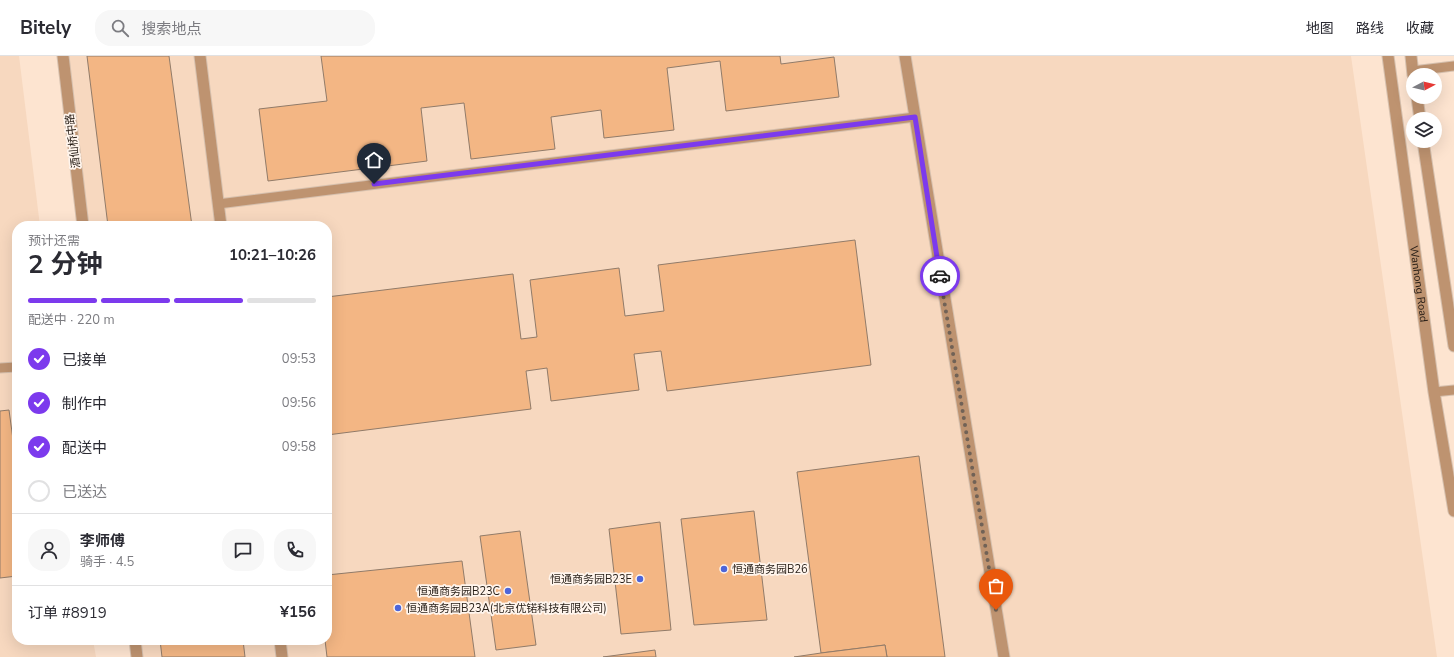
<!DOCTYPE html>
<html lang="zh">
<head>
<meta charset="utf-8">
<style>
	body { margin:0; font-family:"Nunito Sans","Noto Sans SC",sans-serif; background:#f7f7f7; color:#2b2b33; height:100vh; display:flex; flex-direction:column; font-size:15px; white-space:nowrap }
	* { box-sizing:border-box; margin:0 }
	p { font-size:13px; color:#7c7c81 }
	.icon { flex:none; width:22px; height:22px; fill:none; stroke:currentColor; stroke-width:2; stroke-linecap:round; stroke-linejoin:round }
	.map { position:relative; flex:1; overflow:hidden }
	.panel { position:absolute; left:12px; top:165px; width:320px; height:424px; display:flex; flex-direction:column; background:#fff; border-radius:16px; box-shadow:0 4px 16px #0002 }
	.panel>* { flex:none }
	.needle { width:26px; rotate:83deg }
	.tools { position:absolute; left:1406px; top:12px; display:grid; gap:8px }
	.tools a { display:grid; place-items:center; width:36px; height:36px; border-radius:50%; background:#fff; box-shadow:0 4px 16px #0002; font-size:20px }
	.pin { position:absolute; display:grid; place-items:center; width:34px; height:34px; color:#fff; margin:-41px -17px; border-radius:50% 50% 50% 0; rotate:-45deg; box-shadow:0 0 4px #0007 }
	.pin .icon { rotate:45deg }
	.courier { position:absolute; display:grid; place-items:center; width:40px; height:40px; margin:-20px; border:3px solid #7c3aed; border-radius:50%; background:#fff; color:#222; box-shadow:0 1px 5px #0007 }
	.headline em { font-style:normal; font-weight:700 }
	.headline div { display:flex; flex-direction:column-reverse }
	.headline { display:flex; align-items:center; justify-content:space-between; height:68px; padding:0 16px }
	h1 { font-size:26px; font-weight:700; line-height:30px }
	.bar { display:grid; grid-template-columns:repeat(4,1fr); gap:6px 4px; align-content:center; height:48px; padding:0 16px }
	.bar i { height:5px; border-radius:3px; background:#e1e1e2 }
	.bar .on { background:#7c3aed }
	.bar p { grid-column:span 4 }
	.line { display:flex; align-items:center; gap:10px; padding:0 16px; border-top:1px solid #e1e1e2 }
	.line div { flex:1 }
	.round { display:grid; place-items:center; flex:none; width:42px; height:42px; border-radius:16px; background:#f7f7f7 }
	ol { padding:0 16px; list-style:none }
	li { display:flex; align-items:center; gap:12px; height:44px }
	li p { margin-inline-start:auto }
	li .icon { padding:4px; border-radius:50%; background:#7c3aed; color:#fff; stroke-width:4 }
	li:last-child { color:#7c7c81 }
	li i { width:22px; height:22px; border:2px solid #e1e1e2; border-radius:50% }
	header { display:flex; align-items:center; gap:24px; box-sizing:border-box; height:56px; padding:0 20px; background:#fff; border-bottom:1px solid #e1e1e2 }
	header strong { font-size:19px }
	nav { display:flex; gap:22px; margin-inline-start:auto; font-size:14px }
	.search { width:280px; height:36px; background:#f7f7f7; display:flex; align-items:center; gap:10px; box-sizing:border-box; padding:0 14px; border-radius:16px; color:#7c7c81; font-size:15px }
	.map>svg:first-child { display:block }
</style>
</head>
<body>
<header>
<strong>Bitely</strong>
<div class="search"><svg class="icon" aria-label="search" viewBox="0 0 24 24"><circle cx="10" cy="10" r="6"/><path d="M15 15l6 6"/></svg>搜索地点</div>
<nav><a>地图</a><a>路线</a><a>收藏</a></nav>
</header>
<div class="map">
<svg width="1454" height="601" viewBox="0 0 1454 601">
	<rect width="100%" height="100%" fill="#fde4d0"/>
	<g fill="#f7d8bf">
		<polygon points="0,0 19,0 40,170 17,170 17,584 93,584 96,601 0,601"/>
		<polygon points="57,0 1351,0 1437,601 136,601 134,584 327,584 327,170 79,170"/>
	</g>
	<g fill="#f3b684" stroke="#917b69">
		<polygon points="87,0 169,0 192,170 108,170"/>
		<polygon points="321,0 780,0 781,8 834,1 839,41 726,55 720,5 667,12 674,74 604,82 601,54 551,61 555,93 471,103 464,47 421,52 427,105 268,125 259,53 327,45"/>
		<polygon points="855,184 871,309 667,335 661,295 634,298 639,334 551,345 547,312 526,315 531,353 327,379 327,241 513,218 521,283 537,281 530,224 619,212 625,260 664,255 658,209"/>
		<polygon points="9,354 17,413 17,520 0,522 0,355"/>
		<polygon points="919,400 945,601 887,601 885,589 821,597 797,416"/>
		<polygon points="754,455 767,564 694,569 681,463"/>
		<polygon points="660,466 671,574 621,578 609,473"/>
		<polygon points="520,475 536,589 496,594 480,480"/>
		<polygon points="462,505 475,601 327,601 325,584 327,584 327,519"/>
		<polygon points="160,584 243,584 245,601 162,601"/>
		<polygon points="885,589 887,601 794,601 821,597"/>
		<polygon points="655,594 656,601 603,601"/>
	</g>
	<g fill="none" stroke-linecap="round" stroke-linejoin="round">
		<defs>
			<g id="service">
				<polyline points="1413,15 1454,10"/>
				<polyline points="218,148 915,61"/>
				<polyline points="0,312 17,311"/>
				<polyline points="1434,336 1454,334"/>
			</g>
			<g id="minor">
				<polyline points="63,0 83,170"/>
				<polyline points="200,0 221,170"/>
				<polyline points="905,0 1004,601"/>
				<polyline points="135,584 137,601"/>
				<polyline points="280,584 282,601"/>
			</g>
			<g id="tertiary">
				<path id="s1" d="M 1388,0 L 1434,336 L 1454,455"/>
				<polyline points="1411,0 1413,19"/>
				<polyline points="1417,41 1420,63"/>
				<polyline points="1423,85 1454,290"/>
			</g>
		</defs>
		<use href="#service" stroke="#d6c0ae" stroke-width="11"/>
		<use href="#minor" stroke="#d6c0ae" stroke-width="13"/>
		<use href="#tertiary" stroke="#d6c0ae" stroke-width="13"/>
		<use href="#service" stroke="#be9370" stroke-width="9"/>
		<use href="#minor" stroke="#be9370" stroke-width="11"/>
		<use href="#tertiary" stroke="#be9370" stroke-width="11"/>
	</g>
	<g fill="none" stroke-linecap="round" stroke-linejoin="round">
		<polyline stroke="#716256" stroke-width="4" stroke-dasharray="0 7.2" points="940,220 996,554"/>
		<polyline stroke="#7c3aed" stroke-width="5" points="374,128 915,61 940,220"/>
	</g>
	<g fill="#4d65d9" stroke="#fff5ed" stroke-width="1.5">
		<circle cx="724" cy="513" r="4"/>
		<circle cx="640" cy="523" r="4"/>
		<circle cx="508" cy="535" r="4"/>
		<circle cx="398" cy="552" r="4"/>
	</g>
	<g text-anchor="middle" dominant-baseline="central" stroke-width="3.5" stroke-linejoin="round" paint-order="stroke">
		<g font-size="11" fill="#251c15" stroke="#fff5ed">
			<text transform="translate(73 85) rotate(-97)">酒仙桥中路</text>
			<text stroke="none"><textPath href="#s1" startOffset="230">Wanhong Road</textPath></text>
		</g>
		<g font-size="11" fill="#251c15" stroke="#fff5ed" text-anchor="start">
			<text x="732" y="513">恒通商务园B26</text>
			<text x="632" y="523" text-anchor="end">恒通商务园B23E</text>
			<text x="500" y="535" text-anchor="end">恒通商务园B23C</text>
			<text x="406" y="552">恒通商务园B23A(北京优锘科技有限公司)</text>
		</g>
	</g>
</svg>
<div class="tools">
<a><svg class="needle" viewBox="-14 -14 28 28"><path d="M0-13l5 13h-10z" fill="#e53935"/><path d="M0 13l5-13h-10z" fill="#7c7c81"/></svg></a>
<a><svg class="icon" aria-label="layers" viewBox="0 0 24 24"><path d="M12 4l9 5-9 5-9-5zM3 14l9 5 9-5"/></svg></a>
</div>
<div class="pin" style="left:996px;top:554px;background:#ea580c"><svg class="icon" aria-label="bag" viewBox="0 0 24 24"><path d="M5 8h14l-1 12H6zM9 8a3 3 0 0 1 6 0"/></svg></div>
<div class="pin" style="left:374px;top:128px;background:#1f2937"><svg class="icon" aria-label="home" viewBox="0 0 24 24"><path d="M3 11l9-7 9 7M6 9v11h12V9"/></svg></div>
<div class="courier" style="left:940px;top:220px"><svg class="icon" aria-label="car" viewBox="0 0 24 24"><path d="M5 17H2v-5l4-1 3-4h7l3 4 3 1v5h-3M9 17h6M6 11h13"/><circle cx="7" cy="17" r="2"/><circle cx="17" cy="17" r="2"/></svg></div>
<section class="panel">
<div class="headline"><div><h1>2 分钟</h1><p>预计还需</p></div><em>10:21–10:26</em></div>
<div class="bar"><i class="on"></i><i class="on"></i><i class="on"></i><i></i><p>配送中 · 220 m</p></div>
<ol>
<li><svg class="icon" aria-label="check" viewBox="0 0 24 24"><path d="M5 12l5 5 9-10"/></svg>已接单<p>09:53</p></li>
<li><svg class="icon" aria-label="check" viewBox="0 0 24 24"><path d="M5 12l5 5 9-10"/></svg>制作中<p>09:56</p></li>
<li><svg class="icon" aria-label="check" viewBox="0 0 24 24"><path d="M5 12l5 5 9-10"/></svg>配送中<p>09:58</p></li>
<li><i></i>已送达</li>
</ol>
<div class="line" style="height:72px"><a class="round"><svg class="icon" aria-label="person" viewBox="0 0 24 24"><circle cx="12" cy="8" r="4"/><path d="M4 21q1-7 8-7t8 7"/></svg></a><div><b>李师傅</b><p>骑手 · 4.5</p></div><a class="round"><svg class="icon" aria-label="chat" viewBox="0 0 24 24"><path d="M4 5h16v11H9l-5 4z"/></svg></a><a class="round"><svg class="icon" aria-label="phone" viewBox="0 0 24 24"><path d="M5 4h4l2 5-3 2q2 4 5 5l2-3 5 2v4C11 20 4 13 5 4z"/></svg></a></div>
<div class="line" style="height:52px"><div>订单 #8919</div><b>¥156</b></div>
</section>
</div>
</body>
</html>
